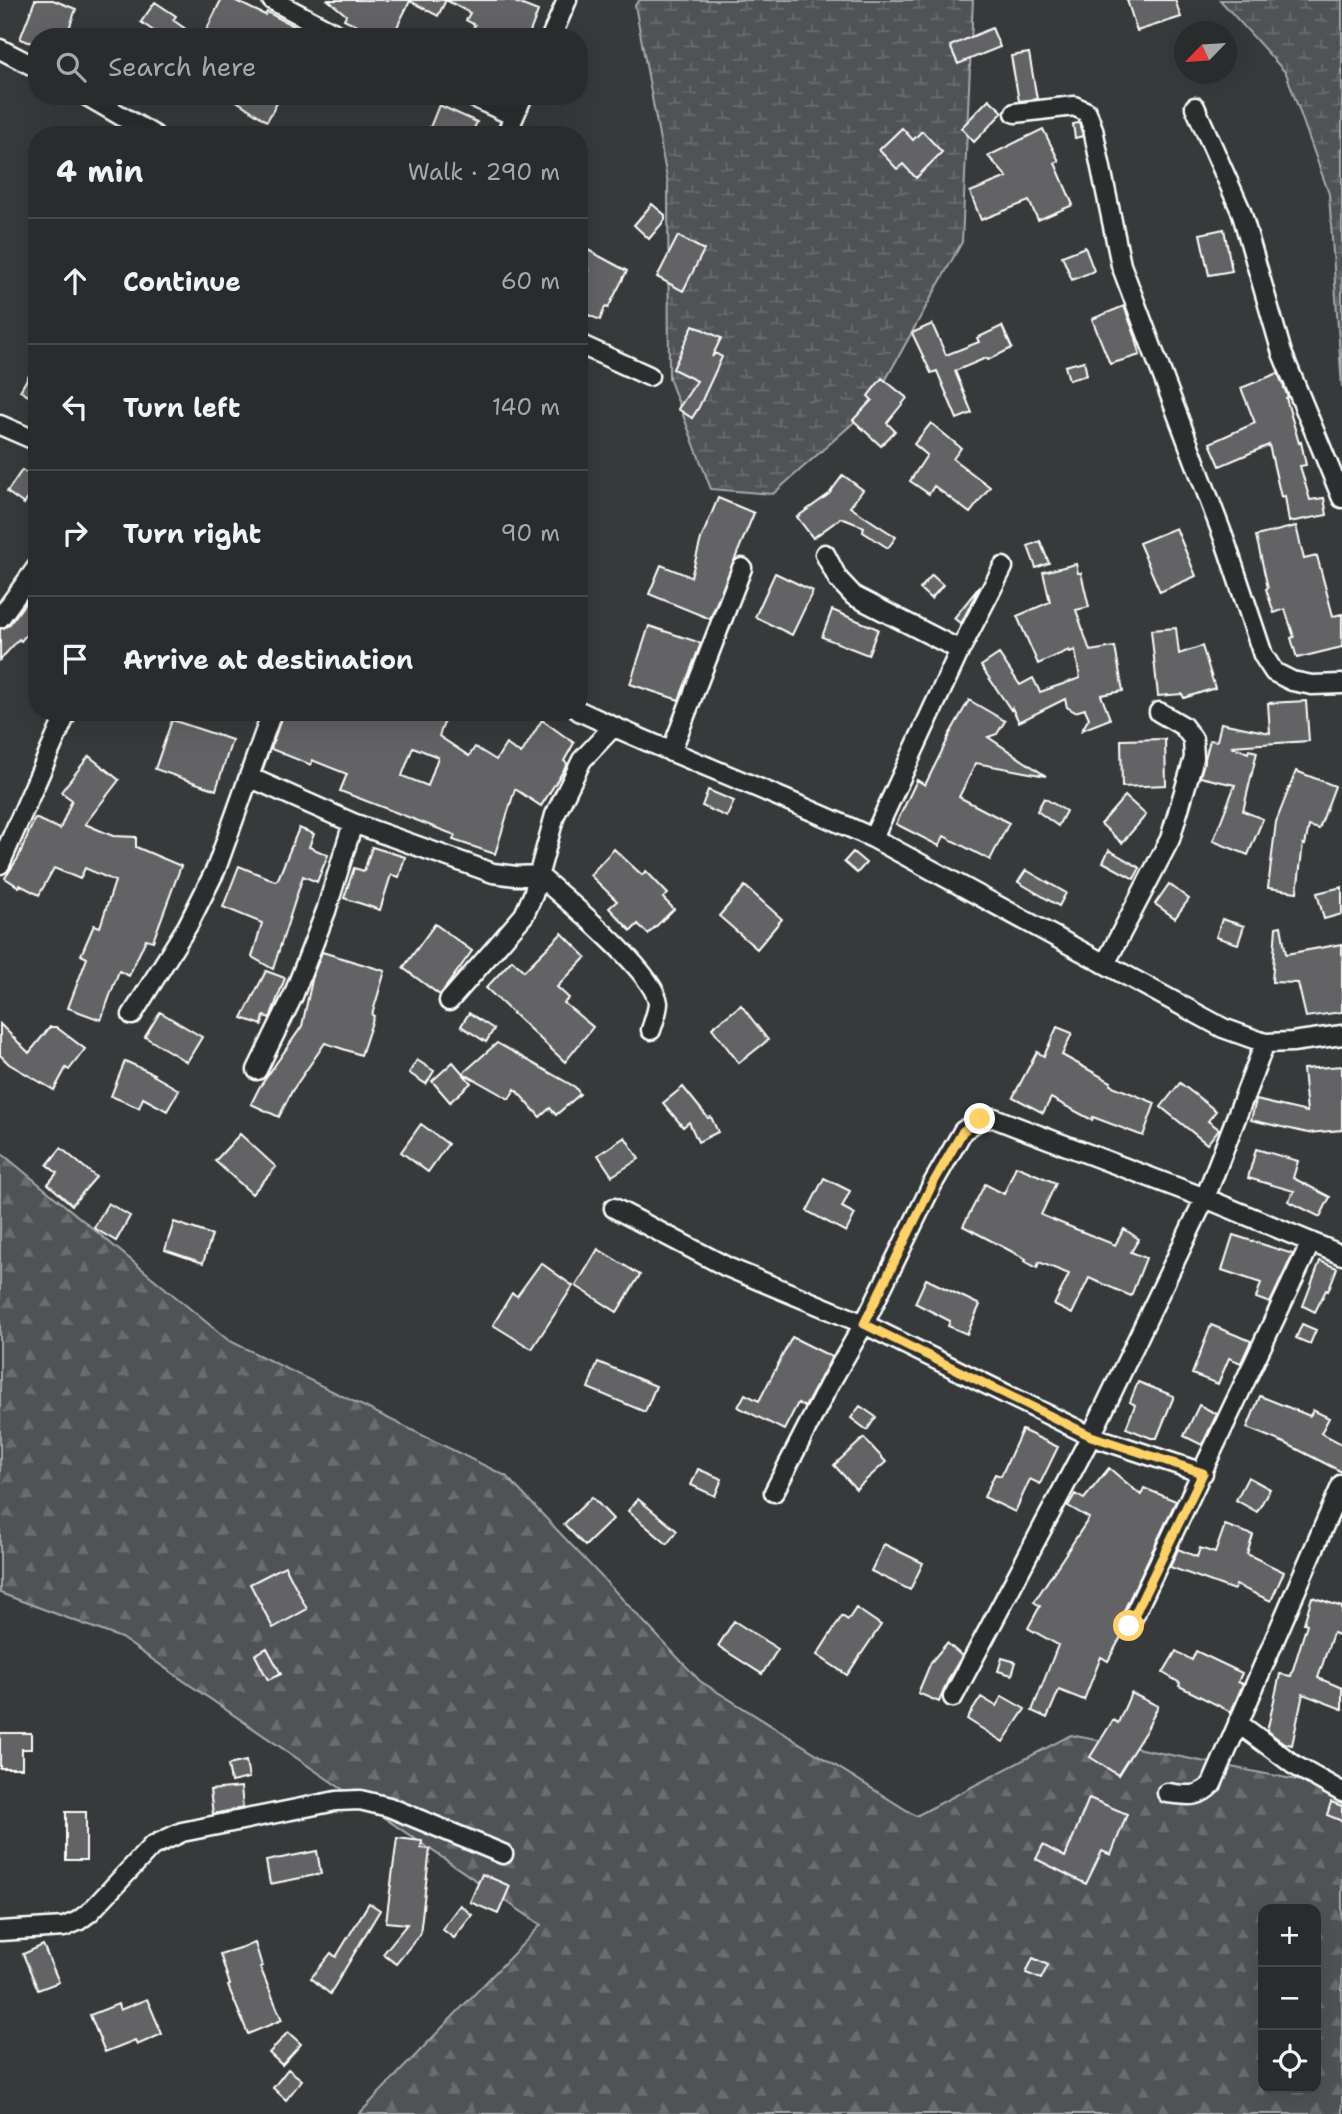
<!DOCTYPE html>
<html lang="en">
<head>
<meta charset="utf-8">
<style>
  body { margin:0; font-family:"Shantell Sans",sans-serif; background:#353838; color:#f1f3f6 }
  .controls { position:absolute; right:21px; bottom:21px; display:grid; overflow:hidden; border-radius:14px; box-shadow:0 7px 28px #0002 }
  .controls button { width:63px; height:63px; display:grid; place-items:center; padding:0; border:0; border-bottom:2px solid #454848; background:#292c2c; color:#f1f3f6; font:35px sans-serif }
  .compass { position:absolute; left:1174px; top:21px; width:63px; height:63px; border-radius:50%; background:#292c2c; box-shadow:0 7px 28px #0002; rotate:245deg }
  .stop { position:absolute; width:21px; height:21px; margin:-16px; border:5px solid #ffd166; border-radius:50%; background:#fff }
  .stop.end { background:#ffd166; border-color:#fff; box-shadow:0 2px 7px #0008 }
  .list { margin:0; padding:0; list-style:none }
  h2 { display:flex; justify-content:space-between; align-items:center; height:91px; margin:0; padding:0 28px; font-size:30px }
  h2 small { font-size:23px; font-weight:400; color:#a5a7a9 }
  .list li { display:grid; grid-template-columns:46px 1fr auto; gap:21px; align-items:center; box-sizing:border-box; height:126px; padding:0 28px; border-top:2px solid #454848 }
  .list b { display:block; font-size:26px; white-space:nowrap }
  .list em { font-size:23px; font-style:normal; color:#a5a7a9 }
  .icon { flex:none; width:38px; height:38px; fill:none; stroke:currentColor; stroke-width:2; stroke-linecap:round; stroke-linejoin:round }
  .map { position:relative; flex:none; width:1342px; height:2114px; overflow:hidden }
  .search { position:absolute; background:#292c2c; box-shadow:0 7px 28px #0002; left:28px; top:28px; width:560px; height:77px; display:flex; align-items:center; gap:18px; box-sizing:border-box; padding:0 24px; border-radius:28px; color:#a5a7a9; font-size:26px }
  .panel { position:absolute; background:#292c2c; box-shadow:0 7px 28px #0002; left:28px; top:126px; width:560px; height:595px; border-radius:28px }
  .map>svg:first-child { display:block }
</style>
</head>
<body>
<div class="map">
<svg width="1342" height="2114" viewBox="0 0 1342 2114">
  <defs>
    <pattern id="forest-firs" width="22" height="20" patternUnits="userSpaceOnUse" patternTransform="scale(1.75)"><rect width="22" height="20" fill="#505354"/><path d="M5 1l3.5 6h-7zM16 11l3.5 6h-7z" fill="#6a6d6e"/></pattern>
    <pattern id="wetland-marsh" width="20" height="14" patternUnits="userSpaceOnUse" patternTransform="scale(1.75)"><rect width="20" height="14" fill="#505354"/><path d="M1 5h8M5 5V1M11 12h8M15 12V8" fill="none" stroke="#6a6d6e"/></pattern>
  </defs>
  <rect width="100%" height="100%" fill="#373a3b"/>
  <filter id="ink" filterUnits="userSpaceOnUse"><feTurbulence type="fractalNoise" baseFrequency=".0143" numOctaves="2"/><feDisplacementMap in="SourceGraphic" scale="14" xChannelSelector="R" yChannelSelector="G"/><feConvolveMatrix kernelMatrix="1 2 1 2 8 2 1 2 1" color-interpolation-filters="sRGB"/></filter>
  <g filter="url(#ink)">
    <path fill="url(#forest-firs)" stroke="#a8a9aa" stroke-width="2" fill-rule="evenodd" d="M0,1152L228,1340L506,1476L700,1681L916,1816L1071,1735L1342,1789V2114H359L541,1925L121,1638L0,1593ZM1263,1909H1316V2088H1263Z"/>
    <path fill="url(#wetland-marsh)" stroke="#a8a9aa" stroke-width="2" d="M640,0H973L962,242L870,408L773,494L711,489L669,378L668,184L635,5Z
      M1220,0H1342V387L1329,194L1286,73Z"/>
    <path fill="#636465" stroke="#fff" stroke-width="2" fill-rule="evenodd" d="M35,0H53L76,9L66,37H37V45L20,39Z
      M221,0H234L265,15L267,12L294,26L288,37H203Z
      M328,0H446L438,16L410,1L392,37H380L344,19L346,15Z
      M446,0H510L538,11L528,37H467L475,25L466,20L470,13Z
      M1127,0H1175L1181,17L1137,31Z
      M155,2L176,16L173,20L197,37H162L141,22Z
      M992,28L1000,47L958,64L950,46Z
      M1029,53L1037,99L1019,101L1011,56Z
      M229,96H281L267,121Z
      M989,99L1003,112L974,142L961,128Z
      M439,105L477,122L471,135H427Z
      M1079,123L1083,136L1075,138L1073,124Z
      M902,128L913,140L922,131L942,152L916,178L903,164L897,169L879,150Z
      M1043,129L1059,161L1055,163L1073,205L1038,220L1029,201L981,220L970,192L1007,177L988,156Z
      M652,204L665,215V220L649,239L634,225Z
      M1224,229L1232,271L1209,275L1200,234Z
      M678,236L704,250L683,291L657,277Z
      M1085,247L1094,271L1072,280L1062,256Z
      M586,249L627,271L608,308L605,307L600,320L579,311L585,296L579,293V289L589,270L579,264Z
      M1124,306L1136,338L1140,355L1110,364L1092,319Z
      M932,324L946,355L979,342L977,338L1002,326L1012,348L988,360L986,358L955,371L972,413L957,419L937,371L931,373L912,333Z
      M693,325L721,338L712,357L715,353L722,357L699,407L692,418L678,409L697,381L673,369Z
      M1084,361L1087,375L1069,380L1065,366Z
      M37,362V401L20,391Z
      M1278,373L1288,397L1286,398L1299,443L1301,442L1306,465L1300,466L1310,500L1324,498L1327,515L1289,522L1285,496L1281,497L1269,445L1220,466L1210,443L1255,423L1241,388Z
      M882,378L907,398L887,423L895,431L881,446L853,420L872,400L868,396Z
      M931,423L961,448L953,459L990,487L970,513L934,486L929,494L910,481L927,455L914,444Z
      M22,470L37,480V501L29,496L24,504L7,492Z
      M843,475L863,490L850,507L896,537L888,548L863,532L864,527L841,518L813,538L797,517L829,494Z
      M718,498L754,513L710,619L649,594L661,565L691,577L701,539Z
      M1296,526L1304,559L1317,556L1333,616L1342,614V647L1297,658L1291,638L1294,637L1285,609L1274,613L1266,589L1268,588L1256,536Z
      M1176,528L1196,576L1160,592L1139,543Z
      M1040,541L1049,563L1036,568L1028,546Z
      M1076,564L1078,573H1081L1089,607L1076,610L1090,651L1115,647L1123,691L1101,695L1110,719L1082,730L1089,718L1085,709L1075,712L1067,707L1065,699L1019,722L1012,708L1011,710L981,666L999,654L1020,685L1033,678L1040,692L1080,678L1075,650L1070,652L1069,650L1038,664L1017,616L1050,602L1043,572Z
      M775,573L813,591L792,635L755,617Z
      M932,575L943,585L931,599L920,589Z
      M980,586L961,624L954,618Z
      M37,587V622L21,641L19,639L0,660V629L9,625Z
      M832,610L878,629L868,655L822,637Z
      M649,626L701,643L679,700L630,684Z
      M1176,628L1179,654L1202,646L1215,688L1184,698L1182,694L1158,696L1151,630Z
      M969,700L1005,721L997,734L988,737L1046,776L976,763L959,797L1009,823L990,860L944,836L939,846L896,824L917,780L925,785L949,737H948Z
      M1306,701L1309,741L1231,746L1248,753L1249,750L1257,752L1243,811L1263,819L1248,855L1213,841L1235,785L1200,777L1210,740L1217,741L1221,723L1270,733L1268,703Z
      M283,712H448L439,736L469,756L475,747L496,760L506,744L521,754L542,720L574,743L564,761L568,764L567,765L541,806L515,789L495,854L453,840L455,835L340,791L347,774L312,760L311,765L271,749ZM413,747L438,757L428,786L402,776Z
      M172,720L232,740L216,790L155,769Z
      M1165,739L1166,785L1122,787L1121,740Z
      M89,756L119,780L85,824L113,836L136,837V847L181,866L153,941L146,939L129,976L119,971L101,1020L68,1008L87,958L81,955L94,925L100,927L115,881L85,868L80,879L54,868L39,895L20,885L19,887L5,878L18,858L35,818L60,829L72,800L61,792Z
      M1296,771L1335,786L1319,829L1309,826L1305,845L1303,844L1297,892L1268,888L1276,822Z
      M708,790L734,801L727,817L702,806Z
      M1125,796L1146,815L1122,843L1101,824Z
      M1044,798L1066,811L1058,826L1037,811Z
      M299,828L314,834L309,847L328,855L317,882L303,876L273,969L252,957L262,923L223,907L239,866L275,881L278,879Z
      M372,847L405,857L399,877L391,875L380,910L344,898L354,868L364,871Z
      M614,849L642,875L646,871L668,894L663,898L674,909L648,934L638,924L631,931L609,908L617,901L590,875Z
      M1109,850L1140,868L1134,879L1103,862Z
      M853,852L866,863L857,873L844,862Z
      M1026,870L1066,893L1059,906L1018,882Z
      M1169,884L1189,899L1175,918L1155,904Z
      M745,886L782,919L757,949L719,916Z
      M1342,887V914L1324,919L1317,893Z
      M1222,919L1244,926L1238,944L1216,937Z
      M435,924L472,951L440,995L403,968Z
      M1281,926L1286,954L1342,944V1012L1306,1017L1298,983L1272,982L1276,927Z
      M562,933L586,957L557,987L569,998L564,1003L593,1027L565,1062L486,988L512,960L524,971Z
      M322,952L385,971L372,1015L374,1016L361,1055L325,1043L292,1091L279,1117L251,1104L259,1088L302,1026L313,975Z
      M266,971L285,978L270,1018L264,1016L262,1025L242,1018Z
      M741,1005L768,1040L739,1063L712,1028Z
      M160,1012L202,1037L187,1062L145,1037Z
      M469,1013L494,1029L486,1042L461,1026Z
      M0,1024L29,1053L50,1027H56L85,1049L69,1070L66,1068L54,1090L9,1064L0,1055Z
      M1057,1027L1072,1033L1062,1055L1111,1082L1110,1085L1155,1103L1143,1136L1093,1117L1092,1120L1051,1098L1043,1113L1013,1097L1037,1052L1044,1056Z
      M497,1043L575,1087L580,1094L556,1115L550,1108L540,1117L515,1089L509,1099L463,1073Z
      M417,1060L434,1071L426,1084L409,1073Z
      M125,1061L154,1074L153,1075L179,1090L167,1111L143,1098L139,1108L111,1096Z
      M453,1062L471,1083L450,1102L432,1081Z
      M1342,1066V1130L1308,1133L1251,1120L1256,1100L1307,1112L1303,1069Z
      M1180,1083L1216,1111L1208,1121L1219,1129L1207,1144L1161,1107Z
      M683,1087L708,1118L711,1117L718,1132L698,1142L689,1122L683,1127L663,1103Z
      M421,1124L448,1144L428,1172L401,1152Z
      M240,1134L276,1167L252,1194L215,1161Z
      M625,1137L639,1159L612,1176L598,1155Z
      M61,1148L96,1177L72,1205L48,1184L57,1173L47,1165Z
      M1256,1149L1298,1161L1293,1178L1330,1197L1320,1217L1288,1201L1294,1191L1248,1178Z
      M1016,1166L1056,1183L1041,1215L1115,1245L1124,1229L1139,1239L1131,1252L1146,1258L1131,1296L1089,1278L1072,1314L1054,1305L1069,1274L1039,1262L1037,1268L1025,1261L1026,1259L963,1226L985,1184L1004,1194Z
      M824,1178L850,1191L842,1207L855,1214L846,1232L807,1211Z
      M108,1203L130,1216L116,1241L94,1228Z
      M174,1222L212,1235L203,1263L165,1250Z
      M1233,1235L1293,1254L1270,1303L1256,1298L1261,1283L1222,1270Z
      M598,1249L640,1275L617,1312L576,1286Z
      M1320,1261L1337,1268L1328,1291L1326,1290L1315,1312L1303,1306Z
      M541,1263L573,1286L532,1349L493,1325L512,1293L517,1296Z
      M926,1279L980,1305L967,1334L948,1326L950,1321L915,1303Z
      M1302,1324L1316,1330L1310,1344L1296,1338Z
      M1211,1325L1251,1341L1241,1363L1229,1358L1218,1384L1192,1374Z
      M792,1337L832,1357L805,1407L798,1403L784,1430L738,1407L745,1394L759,1401Z
      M598,1362L656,1386L645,1412L588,1388Z
      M1138,1382L1174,1396L1157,1438H1151L1126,1428L1135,1405L1130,1402Z
      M1260,1396L1310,1416L1313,1410L1329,1418L1321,1433L1342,1444V1472L1287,1444L1247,1428Z
      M1199,1405L1217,1414L1202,1445L1184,1436Z
      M860,1406L876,1417L867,1430L851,1418Z
      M1022,1430L1058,1447L1040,1484L1030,1479L1015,1512L984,1497L995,1474L1001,1476Z
      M864,1438L886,1462L856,1489L834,1465Z
      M1109,1468L1141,1495L1144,1488L1176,1501L1119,1621L1118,1628L1122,1635L1108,1661L1101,1657L1084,1700L1059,1690L1047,1718L1032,1711L1058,1645L1028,1628L1040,1606L1034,1602L1089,1518L1068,1506L1075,1494L1084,1499Z
      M698,1469L722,1479L715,1496L691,1485Z
      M1248,1477L1270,1489L1257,1512L1236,1500Z
      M592,1497L613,1519L585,1546L564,1524Z
      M638,1499L677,1531L667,1544L628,1511Z
      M1225,1525L1253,1535L1247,1554L1284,1572L1271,1601L1236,1585L1234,1590L1170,1567L1178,1549L1197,1557L1200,1548L1215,1553Z
      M884,1544L923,1563L910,1590L871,1571Z
      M285,1566L307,1609L273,1628L250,1584Z
      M1312,1597L1342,1607V1636L1333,1633L1318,1678L1342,1688V1709L1303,1694L1292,1745L1284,1743L1267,1731L1280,1674L1291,1676L1307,1624L1304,1623Z
      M856,1608L881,1625L847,1675L817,1655L842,1616L848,1620Z
      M734,1621L778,1649L762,1674L718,1646Z
      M947,1643L962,1656L949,1678L939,1702L918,1693L931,1662Z
      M267,1648L281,1674L268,1680L255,1655Z
      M1176,1651L1192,1660L1196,1651L1242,1673L1238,1682L1243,1684L1231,1712L1179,1686L1180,1683L1163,1673Z
      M1002,1658L1016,1662L1012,1675L998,1671Z
      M1131,1693L1158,1706L1147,1729L1118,1775L1090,1757L1113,1720L1118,1723Z
      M1002,1696L1025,1709L1003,1742L967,1719L981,1697L996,1706Z
      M0,1733H31V1749H22V1768H0Z
      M246,1761L249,1778L231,1782L228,1765Z
      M241,1787L243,1808L213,1814L210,1790Z
      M1089,1798L1127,1814L1111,1855L1102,1851L1086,1884L1036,1859L1043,1845L1065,1857Z
      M1331,1802L1342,1806V1821L1327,1815Z
      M66,1812H86V1860H66Z
      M397,1838L422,1841L421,1848L430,1849L420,1934L396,1964L383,1954L407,1924L386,1922Z
      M317,1851L321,1874L270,1884L266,1861Z
      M482,1874L510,1886L498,1914L470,1902Z
      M369,1903L380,1910L330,1994L311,1978L331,1953L336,1957Z
      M460,1905L472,1915L454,1938L442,1929Z
      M255,1943L262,1966L260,1967L282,2020L248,2034L228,1986L230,1985L220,1954Z
      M43,1945L59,1982L38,1990L23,1954Z
      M1033,1958L1048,1965L1041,1979L1026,1973Z
      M147,1999L162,2034L137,2045L135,2040L105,2052L90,2015L118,2004L120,2010Z
      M288,2032L301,2044L282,2065L269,2053Z
      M288,2069L302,2080L286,2100L273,2088Z"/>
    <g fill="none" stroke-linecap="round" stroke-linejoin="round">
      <g stroke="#fff" stroke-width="23">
        <path id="minor" d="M272,0L342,37
          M551,37L567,0
          M0,49L37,68
          M87,96L154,135
          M471,96L514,116
          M1195,107L1241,211L1282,353L1342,498
          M1015,113L1074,106L1087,112L1093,129L1121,265L1226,544L1263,655L1274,672L1292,681L1312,685L1342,684
          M506,135L523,96
          M579,344L649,376
          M0,425L37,441
          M825,554L838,579L854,596L960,650
          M0,618L37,567
          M579,711C676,756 776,793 873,838L1223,1028L1265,1043L1292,1042L1342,1035
          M671,752L742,568
          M249,777L353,823L493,873L516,876L538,875C564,898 655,972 658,1003C658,1011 653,1023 651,1030
          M873,838L960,650L1003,567
          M0,864L67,712
          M1105,964L1170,839L1194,758L1193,739L1183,726L1159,712
          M449,1001L524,915L533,895L555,815L582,760L613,727
          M132,1015L188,925L216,869L272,712
          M257,1070L293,996L326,911L353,823
          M614,1208L727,1267L864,1324L1091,1436L1203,1473
          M774,1492L830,1383L864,1324L932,1185L963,1131L980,1119L994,1118L1017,1127L1205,1198L1342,1255
          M1129,1626L1311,1242
          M953,1697L1091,1436L1205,1198L1265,1043
          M1238,1723L1294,1765L1342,1792
          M1167,1793C1186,1795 1198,1799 1212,1784L1342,1484
          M0,1931L64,1927L78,1921L90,1912L152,1846L182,1832L336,1801L360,1800L389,1807L503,1854"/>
      </g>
      <use href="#minor" stroke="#2a2d2e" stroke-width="18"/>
    </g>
  </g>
  <g fill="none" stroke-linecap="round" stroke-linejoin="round" filter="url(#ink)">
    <path stroke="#ffd166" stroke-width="9" d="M980,1119L963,1131L932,1185L864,1324L1091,1436L1203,1473L1129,1626"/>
  </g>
</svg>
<div class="controls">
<button>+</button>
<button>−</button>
<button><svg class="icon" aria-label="locate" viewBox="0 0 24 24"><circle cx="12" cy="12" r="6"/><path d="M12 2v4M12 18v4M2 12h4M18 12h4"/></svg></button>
</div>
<svg class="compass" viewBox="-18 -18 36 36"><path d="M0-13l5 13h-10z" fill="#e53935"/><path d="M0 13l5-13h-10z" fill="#a5a7a9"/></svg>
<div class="stop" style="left:1129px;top:1626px"></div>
<div class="stop end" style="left:980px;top:1119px"></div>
<div class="search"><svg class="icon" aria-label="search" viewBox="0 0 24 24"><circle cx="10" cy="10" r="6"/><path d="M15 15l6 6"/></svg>Search here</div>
<section class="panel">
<h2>4 min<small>Walk · 290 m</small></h2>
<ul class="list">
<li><svg class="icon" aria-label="ahead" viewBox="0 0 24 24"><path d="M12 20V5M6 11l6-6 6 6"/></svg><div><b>Continue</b></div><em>60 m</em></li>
<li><svg class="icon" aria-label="left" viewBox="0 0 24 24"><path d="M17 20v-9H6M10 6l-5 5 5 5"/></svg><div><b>Turn left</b></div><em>140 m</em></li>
<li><svg class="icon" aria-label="right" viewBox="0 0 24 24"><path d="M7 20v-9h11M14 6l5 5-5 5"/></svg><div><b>Turn right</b></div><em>90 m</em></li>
<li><svg class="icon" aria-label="arrive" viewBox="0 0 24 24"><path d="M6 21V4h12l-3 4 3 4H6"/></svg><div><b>Arrive at destination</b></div></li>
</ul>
</section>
</div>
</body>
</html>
